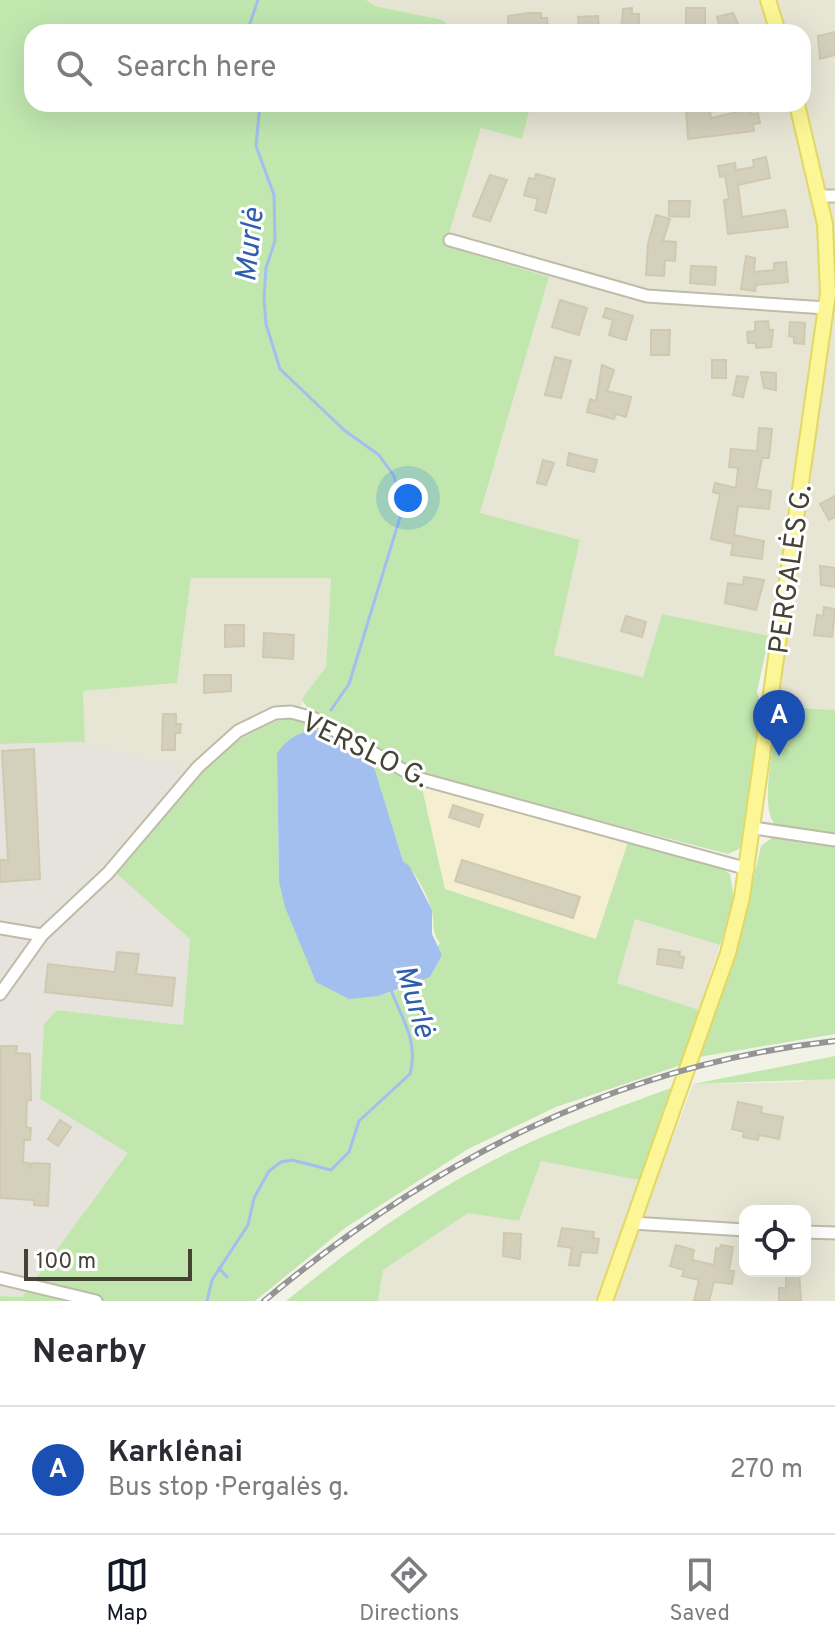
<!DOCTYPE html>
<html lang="en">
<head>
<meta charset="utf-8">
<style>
  body { margin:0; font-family:Overpass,sans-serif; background:#f7f7f7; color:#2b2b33 }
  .controls { position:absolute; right:24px; bottom:24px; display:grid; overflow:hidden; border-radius:16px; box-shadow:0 8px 32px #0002 }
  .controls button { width:72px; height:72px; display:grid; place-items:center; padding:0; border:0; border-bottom:2px solid #e1e1e2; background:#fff; color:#2b2b33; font:40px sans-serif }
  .scale { position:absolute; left:24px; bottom:20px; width:168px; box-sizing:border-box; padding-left:8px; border:4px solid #454335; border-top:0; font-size:22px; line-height:28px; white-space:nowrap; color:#454335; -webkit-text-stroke:6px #fff; paint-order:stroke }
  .you { position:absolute; left:408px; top:498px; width:28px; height:28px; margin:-20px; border:6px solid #fff; border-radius:50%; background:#1a73e8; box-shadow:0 0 0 12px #1a73e833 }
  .badge { display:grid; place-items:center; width:52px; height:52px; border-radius:50%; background:#111827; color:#fff; font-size:26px; font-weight:700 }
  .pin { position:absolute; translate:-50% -66px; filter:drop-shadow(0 2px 4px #0008) }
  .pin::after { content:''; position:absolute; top:42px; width:28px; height:24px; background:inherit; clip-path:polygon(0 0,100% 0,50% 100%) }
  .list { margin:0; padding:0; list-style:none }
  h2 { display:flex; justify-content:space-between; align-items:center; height:104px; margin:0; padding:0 32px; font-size:34px }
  h2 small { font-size:26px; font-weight:400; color:#7c7c81 }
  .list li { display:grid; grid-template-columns:52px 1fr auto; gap:24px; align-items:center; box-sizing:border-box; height:128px; padding:0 32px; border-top:2px solid #e1e1e2 }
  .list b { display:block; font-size:30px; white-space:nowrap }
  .list p { margin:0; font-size:26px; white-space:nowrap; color:#7c7c81 }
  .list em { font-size:26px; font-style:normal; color:#7c7c81 }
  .icon { flex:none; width:44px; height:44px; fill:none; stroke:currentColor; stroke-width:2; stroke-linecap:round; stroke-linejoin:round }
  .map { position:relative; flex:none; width:835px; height:1301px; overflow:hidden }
  .search { position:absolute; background:#fff; box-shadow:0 8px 32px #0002; left:24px; right:24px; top:24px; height:88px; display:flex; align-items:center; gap:20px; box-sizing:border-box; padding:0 28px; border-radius:24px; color:#7c7c81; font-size:30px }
  .sheet { height:232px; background:#fff }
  nav { display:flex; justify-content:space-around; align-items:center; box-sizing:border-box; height:112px; border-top:2px solid #e1e1e2; background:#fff; font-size:22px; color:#7c7c81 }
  nav a { display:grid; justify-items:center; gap:4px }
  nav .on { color:#111827 }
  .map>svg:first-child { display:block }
</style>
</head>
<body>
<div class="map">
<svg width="835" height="1301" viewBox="0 0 835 1301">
  <rect width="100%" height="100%" fill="#f3f2e6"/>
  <path fill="#e7e5d4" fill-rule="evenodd" d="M366,0H762L772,32H454L443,20L375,6Z
    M775,0H835V710L778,704L834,264L830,219L803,104V32H784Z
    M531,104H790L816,209L822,294L774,638L662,614L644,677L554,655L580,540L480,514L549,277L444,247L481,127L522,138Z
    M310,576L331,578L326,667L294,717L252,730L203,770L85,742L83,691L177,683L191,578Z
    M635,918L720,945L699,1010L616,984Z
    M809,1079H835V1301H611L693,1084L801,1082ZM745,1211H805V1271H745Z
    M541,1160L639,1180L597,1301H378L383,1270L468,1212L519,1221Z"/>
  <path fill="#f5eed1" d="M422,788L629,839L597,939L445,889Z"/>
  <path fill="#e5e3db" d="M85,742L203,770L116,872L190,939L183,1025L57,1010L40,1099L129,1153L22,1297L0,1296V744Z"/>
  <path fill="#c1e7af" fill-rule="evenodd" d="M0,0H366L375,6L443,20L454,32H32V104H531L522,139L481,128L445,246L549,277L480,513L580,540L554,655L643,677L662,614L769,636L757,692L761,704L745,836L739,849L728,854L442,780L405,766L306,706L302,699L326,667L331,578H191L177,683L83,691L85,742L0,744Z
    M780,706L835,710V835L775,824C758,808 776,731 780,706Z
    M294,717L316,723L422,788L445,889L596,939L629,839L718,865L730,874L734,899L720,945L635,919L617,983L699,1010L681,1065L556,1107L468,1149L345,1228L255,1301H0V1296L22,1297L128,1153L40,1099L44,1024L57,1010L183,1025L190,939L116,873C164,817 216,731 294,717ZM277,753L375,770L403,861C415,871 429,897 432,912C435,926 431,932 440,943L406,987L379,996L279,881Z
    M773,837L835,846V1034L699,1057L744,922L761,846Z
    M835,1056V1079L693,1084Z
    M671,1088L639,1180L541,1161L519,1221L468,1213L383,1270L378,1301H286C362,1239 443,1181 533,1141C578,1121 625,1105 671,1088Z"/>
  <path fill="#a3bfef" d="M321,730L366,759L375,770L403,861L410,867L432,910V934L442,955L430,977L379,996L349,999L316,982L285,907L279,881L277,753C290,736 301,731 321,730Z"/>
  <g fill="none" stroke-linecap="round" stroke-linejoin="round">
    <path stroke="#a3bfef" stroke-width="3" d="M247,32L258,0
      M260,104L256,146L274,195L275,241L266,268L264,298L266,324L280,369L344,430L379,455L394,476L402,511L349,684L331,710
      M219,1268L227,1277
      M207,1301L212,1280L248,1225L254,1198L269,1171L281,1162L292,1160L331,1170L349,1152L359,1121L410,1074C419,1042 402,1019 391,990"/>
  </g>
  <path fill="#d4d0bc" stroke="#cfcaaf" stroke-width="2" d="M632,8V14H639V28L621,32L623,9Z
    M686,8H705V32H686Z
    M529,13H541V18H547L548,32H508V16Z
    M733,13L742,32H721L717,17Z
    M598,16L599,32H579L578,17Z
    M835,32V55L820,59L818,36Z
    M693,104H709L711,118L750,109L751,114L758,113L760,123L753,124L754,131L688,139L686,109L694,108Z
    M766,157L770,178L738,185L742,217L785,210L788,227L728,234L724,200L729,199L725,176L720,177L718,166L735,163L736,170L754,167L753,160Z
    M536,174L555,179L546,213L535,210L538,199L524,195L529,178L535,179Z
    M490,175L507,180L490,221L473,216Z
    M669,201H690L689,217L669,216Z
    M656,215L670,219L663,241L676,242L675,261L665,260L664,276L646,275L648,244Z
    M746,256L755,258L754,272L774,270V263L786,262L788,282L756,285L755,291L741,289Z
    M691,266L716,267L715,285L690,283Z
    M560,300L587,308L579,335L552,327Z
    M606,308L633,316L626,340L609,335L613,320L603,317Z
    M768,321L769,330H773L771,347L756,348V343H748L747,332L755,331V322Z
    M790,322L805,323L804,344L794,343V337L789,336Z
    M651,330H670L669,355H651Z
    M555,357L571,361L561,398L545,395Z
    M712,360H726V378H712Z
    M602,365L614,370L607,391L631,397L626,417L616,414L614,419L587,412L590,399L596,401Z
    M761,372L776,373V390L764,388Z
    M737,376L748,377L743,397L733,395Z
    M759,428L772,429L769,458H762L756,489L771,491L769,509L738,506L734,535L764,541L762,559L731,555L733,544L711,539L720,494L713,492L715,483L736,488L738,468L729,467L731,449L757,451Z
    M569,453L597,460L594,472L567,465Z
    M543,460L554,463L546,485L537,483Z
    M835,496V517L829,520L820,504Z
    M820,566L835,568V587L821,585Z
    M744,577L764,580L756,610L725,603L728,583L743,585Z
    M824,607L835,609L832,637L814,635L817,615L823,616Z
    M626,616L646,622L642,637L621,631Z
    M225,625H244V646L225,647Z
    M264,633L294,635L293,659L263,657Z
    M204,675H231V691L204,693Z
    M163,714H176V724H181L180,733H175V750H162Z
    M34,749L40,879L0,882V860H8L2,751Z
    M453,805L483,815L479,827L449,817Z
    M462,860L580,897L573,918L455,881Z
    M659,949L680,952L679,956L684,957L682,968L657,964Z
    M117,952L139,954L136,974L175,978L172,1006L45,992L48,964L115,972Z
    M1,1046H17L16,1053L30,1054L31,1100H27L26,1127L31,1128L30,1140H24L23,1162L29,1163V1168L32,1163L50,1164L48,1206L34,1205V1200L0,1198Z
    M738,1102L762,1107L761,1113L783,1117L779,1139L759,1135L758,1140L743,1137L744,1132L732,1129Z
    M60,1120L71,1127L58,1146L48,1139Z
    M562,1228L594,1232L593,1238L599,1239L597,1253L581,1252L579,1266L569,1265L572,1248L558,1246Z
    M504,1233L521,1234L520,1259L503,1256Z
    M676,1245L694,1250L692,1260L714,1265L716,1248L720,1249L721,1245L733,1247L729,1271H734L732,1284L714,1282L709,1301H694L699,1280L682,1276L684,1270L670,1266Z
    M786,1271H799L801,1301H779V1288H786Z"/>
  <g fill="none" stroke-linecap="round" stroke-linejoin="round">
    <g stroke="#bebca9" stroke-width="15">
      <path id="minor" d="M819,196H835
        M450,240L647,296L826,308
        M754,828L835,840
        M0,928L42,935
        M0,994L42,935L108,873L198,767L238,731L275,713L291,712L313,718L417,778L748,869
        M632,1223L745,1230
        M805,1232L835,1233
        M0,1278L96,1301"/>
    </g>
    <g stroke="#e1d865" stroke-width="18">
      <path id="major" d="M768,0L778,32
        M605,1301L728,953L742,897L828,293L825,224L797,104"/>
    </g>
    <use href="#minor" stroke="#fff" stroke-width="11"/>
    <use href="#major" stroke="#fcf696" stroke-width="14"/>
    <g stroke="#959595" stroke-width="6">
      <path id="rail" d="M264,1301C430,1162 616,1065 835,1041"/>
    </g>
    <use href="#rail" stroke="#fff" stroke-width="3" stroke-dasharray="9" stroke-linecap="butt"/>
  </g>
  <g text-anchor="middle" stroke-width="6" stroke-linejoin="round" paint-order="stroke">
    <g font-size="28" fill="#454335" stroke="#fff">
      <text transform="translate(789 569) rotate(-82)" y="10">PERGALĖS G.</text>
      <text transform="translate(366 749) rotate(26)" y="10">VERSLO G.</text>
    </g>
    <g font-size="30" font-style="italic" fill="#305eaf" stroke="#fff">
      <text transform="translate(249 245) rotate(-84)" y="10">Murlė</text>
      <text transform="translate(416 1001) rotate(73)" y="10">Murlė</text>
    </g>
  </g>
</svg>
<div class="controls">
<button><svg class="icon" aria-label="locate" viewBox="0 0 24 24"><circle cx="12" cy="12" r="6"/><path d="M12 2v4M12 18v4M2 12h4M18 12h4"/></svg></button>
</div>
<div class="scale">100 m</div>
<div class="you"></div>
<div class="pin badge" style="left:779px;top:756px;background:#1a4fb4">A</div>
<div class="search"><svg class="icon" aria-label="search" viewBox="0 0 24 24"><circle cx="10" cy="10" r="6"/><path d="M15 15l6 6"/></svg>Search here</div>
</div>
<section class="sheet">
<h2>Nearby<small></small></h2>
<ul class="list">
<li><span class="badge" style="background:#1a4fb4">A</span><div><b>Karklėnai</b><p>Bus stop · Pergalės g.</p></div><em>270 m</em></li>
</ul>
</section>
<nav>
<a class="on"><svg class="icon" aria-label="map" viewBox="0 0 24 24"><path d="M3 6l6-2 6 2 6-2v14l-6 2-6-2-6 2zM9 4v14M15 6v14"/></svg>Map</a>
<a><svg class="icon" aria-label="directions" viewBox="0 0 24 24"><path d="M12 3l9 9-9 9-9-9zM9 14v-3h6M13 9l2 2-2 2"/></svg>Directions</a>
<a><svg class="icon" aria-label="saved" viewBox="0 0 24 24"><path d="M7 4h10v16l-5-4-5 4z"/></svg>Saved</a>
</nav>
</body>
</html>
